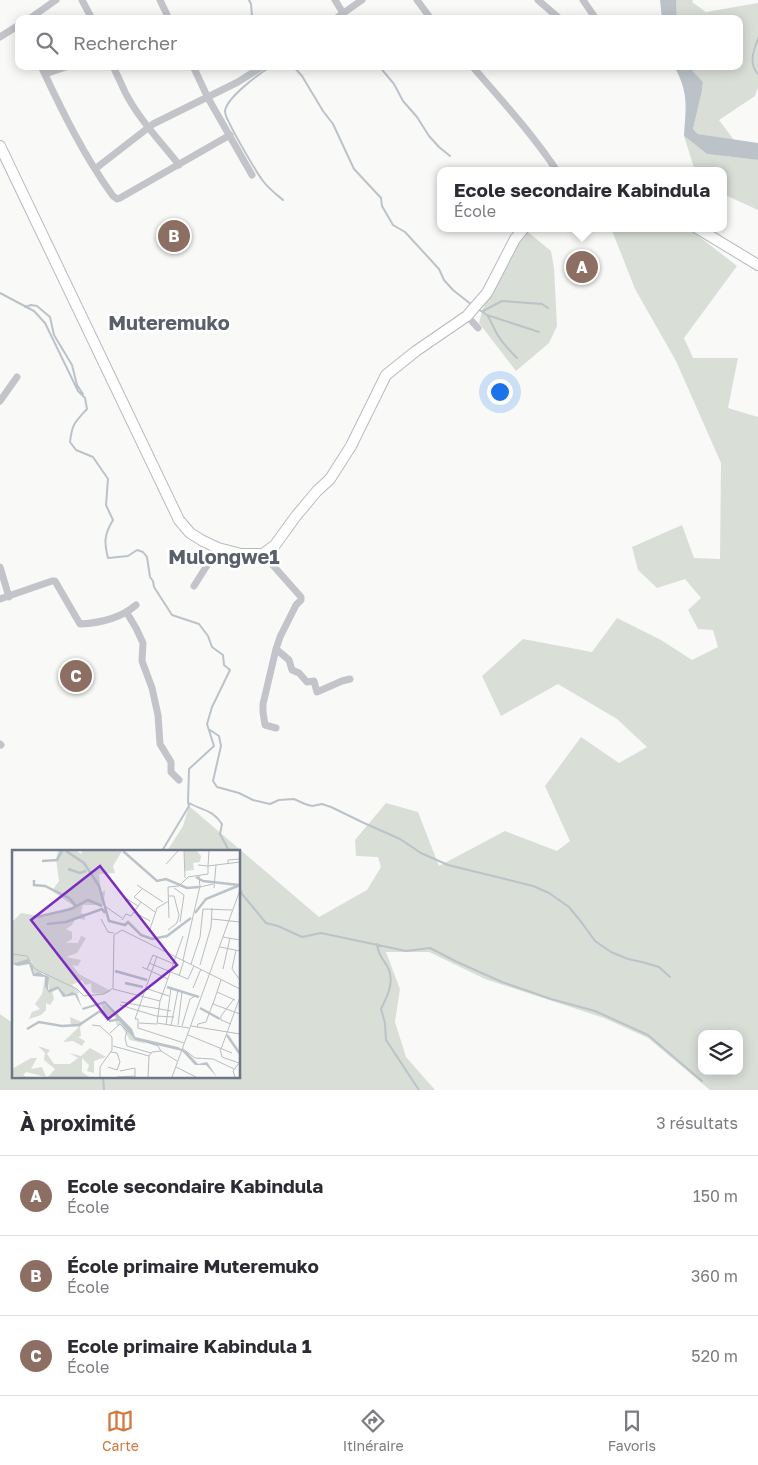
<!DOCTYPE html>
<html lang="fr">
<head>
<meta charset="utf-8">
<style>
  body { margin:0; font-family:"Golos Text",sans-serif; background:#f7f7f7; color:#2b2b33 }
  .controls { position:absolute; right:15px; bottom:15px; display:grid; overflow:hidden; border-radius:10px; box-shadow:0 2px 12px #0003 }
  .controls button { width:45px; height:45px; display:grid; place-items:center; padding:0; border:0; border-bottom:1px solid #e1e1e2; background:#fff; color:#2b2b33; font:25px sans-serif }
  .you { position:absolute; left:499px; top:391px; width:18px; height:18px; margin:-12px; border:4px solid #fff; border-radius:50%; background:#1a73e8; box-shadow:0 0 0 8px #1a73e833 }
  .badge { display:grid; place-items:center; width:32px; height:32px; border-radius:50%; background:#d3783e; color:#fff; font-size:16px; font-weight:700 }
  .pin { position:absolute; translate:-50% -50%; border:2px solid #fff; box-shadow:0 1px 5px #0006 }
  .popup { position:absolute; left:437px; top:167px; width:290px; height:65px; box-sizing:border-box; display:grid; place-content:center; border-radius:10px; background:#fff; filter:drop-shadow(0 1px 4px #0005); font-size:16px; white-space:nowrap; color:#7c7c81 }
  .popup b { font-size:19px; color:#2b2b33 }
  .popup::after { content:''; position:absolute; left:50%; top:100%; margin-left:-10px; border:10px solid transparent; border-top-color:#fff }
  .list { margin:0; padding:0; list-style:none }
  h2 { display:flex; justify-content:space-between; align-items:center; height:65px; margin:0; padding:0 20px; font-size:21px }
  h2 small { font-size:16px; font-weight:400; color:#7c7c81 }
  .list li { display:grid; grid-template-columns:32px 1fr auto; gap:15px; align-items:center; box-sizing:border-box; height:80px; padding:0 20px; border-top:1px solid #e1e1e2 }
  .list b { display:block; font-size:19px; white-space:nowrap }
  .list p { margin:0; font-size:16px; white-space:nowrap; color:#7c7c81 }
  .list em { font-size:16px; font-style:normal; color:#7c7c81 }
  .icon { flex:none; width:28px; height:28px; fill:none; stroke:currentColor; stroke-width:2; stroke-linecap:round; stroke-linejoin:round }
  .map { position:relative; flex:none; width:758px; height:1090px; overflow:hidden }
  .search { position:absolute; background:#fff; box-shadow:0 2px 12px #0003; left:15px; right:15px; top:15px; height:55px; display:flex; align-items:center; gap:12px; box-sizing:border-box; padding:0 18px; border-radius:10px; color:#7c7c81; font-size:19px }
  .sheet { height:305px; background:#fff }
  nav { display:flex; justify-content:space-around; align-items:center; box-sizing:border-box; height:70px; border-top:1px solid #e1e1e2; background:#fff; font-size:14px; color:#7c7c81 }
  nav a { display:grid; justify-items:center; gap:2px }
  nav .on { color:#d3783e }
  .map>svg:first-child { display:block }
</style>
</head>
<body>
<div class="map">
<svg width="758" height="1090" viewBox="0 0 758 1090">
  <rect width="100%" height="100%" fill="#f9faf8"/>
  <path fill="#d9ded7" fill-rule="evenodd" d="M676,0H693L692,2L706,12L758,3V87L755,96L719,120L734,140L698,134L693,129L702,91L703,82L688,66H739V19H677Z
    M684,136L707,154L758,160V210L723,194V171H695Z
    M523,228L551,251L554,268L557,326L549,343L516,371L479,323L483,308Z
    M611,228H688L737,266L684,338L693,358H738L728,408L758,417V1090H710L648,1038L604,1018L485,979L429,952H386L400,989L395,1022L406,1057L435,1090H0V1014L14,1024V1076H239V851H167L183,826L189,806L319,917L367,890L381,867L378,857L356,856L355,840L386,803L418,812L439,866L505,831L557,851L570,841L545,786L581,737L619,763L647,747L617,719L558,684L501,716L482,676L523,639L592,652L617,618L661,640L692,660L718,647L713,630L698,629L688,610L701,598L685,579L657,588L638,570L632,547L682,525L694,558L720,559L721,463L676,361L635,289ZM702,1034H739V1071H702Z"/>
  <path fill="#bbc3c9" d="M660,0H676L677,19H662Z
    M674,66H688L703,82L702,91L693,129L698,134L758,143V160L707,154L684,136C686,107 689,93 674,66Z"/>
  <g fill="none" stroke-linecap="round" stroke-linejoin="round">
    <path stroke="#bbc3c9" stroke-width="2" d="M249,0L251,4L252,16L255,19
      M758,38C754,50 748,63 758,74
      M272,66C260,73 227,97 225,111C224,118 257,173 263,181C269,189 276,194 283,200
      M293,66L302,76L323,111L333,124L354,169L381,198L382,206L393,225L405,232L439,269L444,280L453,290L472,305
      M379,66L394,84L403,101L417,117L429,136L439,147L450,156
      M0,293L34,311L45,323L78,391L85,398L87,409C75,422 72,424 70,442L76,450L93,457L108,479L106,505L113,520C104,535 104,542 108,558L128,556L137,550L143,552L147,557L150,577L153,581L154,587L172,615L199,624L208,636L212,647L223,655L224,665L230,670L212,707L207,724L214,746L189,769L188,802L189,806L162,851
      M25,307L31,305L37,306L50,317L54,335L72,365L77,385L83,394
      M478,309L487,315L539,332
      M483,311L502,301L542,304L548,308
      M487,315C492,322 494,330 499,337C504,345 510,351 517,358
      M210,730L219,736L221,746L213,781L217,787L239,793L253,800L270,804L279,800L294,799L305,804L312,806L322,804L331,807L364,823L400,839L421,853L448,865L533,886L549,893L569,907L582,923L595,941L611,952L628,959L642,962L659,967L670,977
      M189,803C203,811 212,809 222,824L220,834L229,851
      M239,887L242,894L266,923L278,926L302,937L321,933L406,951L430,948L457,962L502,982L551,999L595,1011L648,1035L702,1081
      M377,944C379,959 384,958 389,970C394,983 387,997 381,1009L385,1023L386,1040L419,1090
      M103,1076L104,1090"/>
    <g stroke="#b7babf" stroke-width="12">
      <path id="secondary" d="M0,146L179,520L190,533L203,541L218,548L241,554H263L275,545L296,516L317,491L330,479L351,446L386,375L416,351L467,316L487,293L515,239L524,228
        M697,228L758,265"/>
    </g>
    <path stroke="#c2c4c9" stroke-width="7" d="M82,0L92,19
      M160,0L169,19
      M335,0L343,13
      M417,0L431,19
      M538,0L560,19
      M583,0L596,19
      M29,19L56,0
      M335,19L362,0
      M0,37L19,25
      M41,66C62,111 84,156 113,196L117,199L120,198L230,135
      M113,66C117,75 121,83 125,92C138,118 161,142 179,165
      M193,66L208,98L252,175
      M472,66C502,101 531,132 557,171
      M45,74L69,66
      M95,169L153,124L238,82L263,66
      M467,316L478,328
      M0,401L17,377
      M263,554L301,597V600L296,605L280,637L276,649L263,704V712L265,725L276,728
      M0,567L9,597
      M194,586L218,548
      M0,599L52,581H55L80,624C100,623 121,618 136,605
      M127,613L136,628L143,643L142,661L152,688L158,715L160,744L171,762V772L179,780
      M276,649L289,660L292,670L299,673L307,682L314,681L317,692L342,681L350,679
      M0,744L1,745"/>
    <use href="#secondary" stroke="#fff" stroke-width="10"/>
  </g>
  <g text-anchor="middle" stroke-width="5" stroke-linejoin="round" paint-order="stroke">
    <g font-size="20" font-weight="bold" fill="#59606c" stroke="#fff">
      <text x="169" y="330">Muteremuko</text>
      <text x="224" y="564">Mulongwe1</text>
    </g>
  </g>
  <g transform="translate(12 850)">
    <rect width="228" height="228" fill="#f9faf8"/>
    <path d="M46,1H65L69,4L70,1H110L101,16L103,23L87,24L89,43L93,40V43L91,55H71L69,63L73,64V70L64,68L60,75L54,79L60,82V89L54,93H66L69,86L74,88L65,103L54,107L69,110L66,116L60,115L67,124L99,141L93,144L80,143L79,133L73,135L70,130L60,135L68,143L54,145L46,136L37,141V131L32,123L22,124L20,111L3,114L0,112V72L9,63L33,67L62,56L40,41L47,31L44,9ZM172,1H185L189,6L188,12L181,13L182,20L173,21ZM33,127V137L37,143L40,141L42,149L38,155L34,153V160L29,165L17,169L20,162L28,159L23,154L30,144ZM93,153L117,179L120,187L135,194L118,190L108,174L105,176L102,164L95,170L89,154ZM58,167L72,173L68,177L69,186L66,187L73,191L70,196L61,191L51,192L66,178V175L59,176ZM26,196L38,200L35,204L42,214H58L66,208L57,203L69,206L78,198L94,207L82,211V223L75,221L77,215L70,208V222L77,227H36L43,219L32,210L33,203ZM19,208H25L19,219L30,217L34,227L14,222L11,225L14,227L0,226V219Z" fill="#d9ded7"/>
    <path d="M16,109L21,117L22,124L26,122L37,127L36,140L46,136L54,145L60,142L65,144L70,158L93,151L120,179L123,187L166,197L175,202L186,214L195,212L205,227L194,215H183L170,201L123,190L93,153L71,160L63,145L51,147L46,139L37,143L33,137V127L21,126L17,114L6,116L0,114Z" fill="#bbc3c9"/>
    <path fill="none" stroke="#bbc3c9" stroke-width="2.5" d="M54,1L72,13L87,36L97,71L113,75L116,72L129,85L140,89L155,86L179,68M111,1L145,31L154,29L175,38L187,37M30,11L45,10L50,1M56,19L68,23L74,21M184,27L191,31L227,35M22,30V35L33,36L57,48L64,56M183,63L194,49L228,35M25,67L59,59L76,50L90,56M35,74L54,72L90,59L93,63M103,121L135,130M113,133L131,137M155,137L187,147M188,158L208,169M15,179L27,172L50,176L67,175L88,161L98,171L109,169M215,185L228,204"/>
    <path fill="none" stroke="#b8bdc3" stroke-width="1" d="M172,1L173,28M154,14L166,1M216,14V10L228,9M186,15L196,16L197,1M187,26L188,37L201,34M125,35L151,52M131,38L122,47L143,62M162,38L172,45L168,72M202,38L204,15M112,47L126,56M94,57L110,68M122,62L138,71M157,68L156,37L167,36L176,27L196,24V16L228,12M89,69L96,82L102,83M200,69L228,72M110,70L114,64L119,66L129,52M156,80L165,73L167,65L162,46H157M137,82L145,58L157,51M171,86L148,151L145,173L177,178M211,87L228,90M208,97L228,101M224,100L220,119L228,130M0,104L15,106L23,119L65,139L72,146L92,144L101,138L102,85L110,80L228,139M145,106L123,169H126V178L172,193M171,110L188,36M137,113L159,122M179,114L188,87L191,59L220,60M188,115L199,77L200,58M130,117L156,129M135,119L141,105L162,114M211,119L218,88M159,122L176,129L182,116M167,126L172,110M209,130L205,142L223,150M133,138L157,146M181,138L189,119M101,139L148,151M205,142L201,154L228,164M109,152L159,161M108,155L144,166L162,167M127,173L145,174M219,174L209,170V166L222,149M80,175L88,176L100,187V200L88,217V227M154,175L159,138M166,175L170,142M159,176L166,140M170,176L178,149L183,146M179,176L228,184M185,177L186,174L194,172L201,153M98,183L108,174L115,181L113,188L115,196L139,203M176,185L220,203M134,192L146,196L149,201M101,196L137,206L140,202L149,201L165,211M170,198L183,208L201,209L222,219M208,199L210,207L227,213M209,199L228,147M96,217L105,220L108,212L105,203L99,202M164,217L184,227M108,221L123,218V227M105,227L123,226M136,227L137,206M160,227L228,40M223,227L221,221L228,212"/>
    <path fill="#7b2cbf" fill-opacity="0.15" stroke="#7b2cbf" stroke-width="2.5" d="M88,16L165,115L96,169L19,70Z"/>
    <rect width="228" height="228" fill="none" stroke="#6c7686" stroke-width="2.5"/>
  </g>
</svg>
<div class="controls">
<button><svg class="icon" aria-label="layers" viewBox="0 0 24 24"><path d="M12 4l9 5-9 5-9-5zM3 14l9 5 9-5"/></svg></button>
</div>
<div class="you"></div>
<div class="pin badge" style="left:582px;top:267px;background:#8d6e63">A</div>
<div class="popup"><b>Ecole secondaire Kabindula</b>École</div>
<div class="pin badge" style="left:174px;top:236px;background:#8d6e63">B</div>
<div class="pin badge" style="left:76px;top:676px;background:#8d6e63">C</div>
<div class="search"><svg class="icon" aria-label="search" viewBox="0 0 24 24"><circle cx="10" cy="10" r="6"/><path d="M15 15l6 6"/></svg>Rechercher</div>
</div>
<section class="sheet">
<h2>À proximité<small>3 résultats</small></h2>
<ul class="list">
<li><span class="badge" style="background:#8d6e63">A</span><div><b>Ecole secondaire Kabindula</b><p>École</p></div><em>150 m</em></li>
<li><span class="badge" style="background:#8d6e63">B</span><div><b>École primaire Muteremuko</b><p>École</p></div><em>360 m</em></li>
<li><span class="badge" style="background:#8d6e63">C</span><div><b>Ecole primaire Kabindula 1</b><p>École</p></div><em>520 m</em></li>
</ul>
</section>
<nav>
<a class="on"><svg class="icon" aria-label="map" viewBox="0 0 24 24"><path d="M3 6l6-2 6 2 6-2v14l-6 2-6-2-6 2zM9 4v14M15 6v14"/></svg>Carte</a>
<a><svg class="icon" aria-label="directions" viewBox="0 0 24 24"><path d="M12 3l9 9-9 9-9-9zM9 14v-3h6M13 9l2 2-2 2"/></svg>Itinéraire</a>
<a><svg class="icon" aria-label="saved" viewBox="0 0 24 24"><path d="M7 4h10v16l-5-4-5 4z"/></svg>Favoris</a>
</nav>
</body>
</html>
